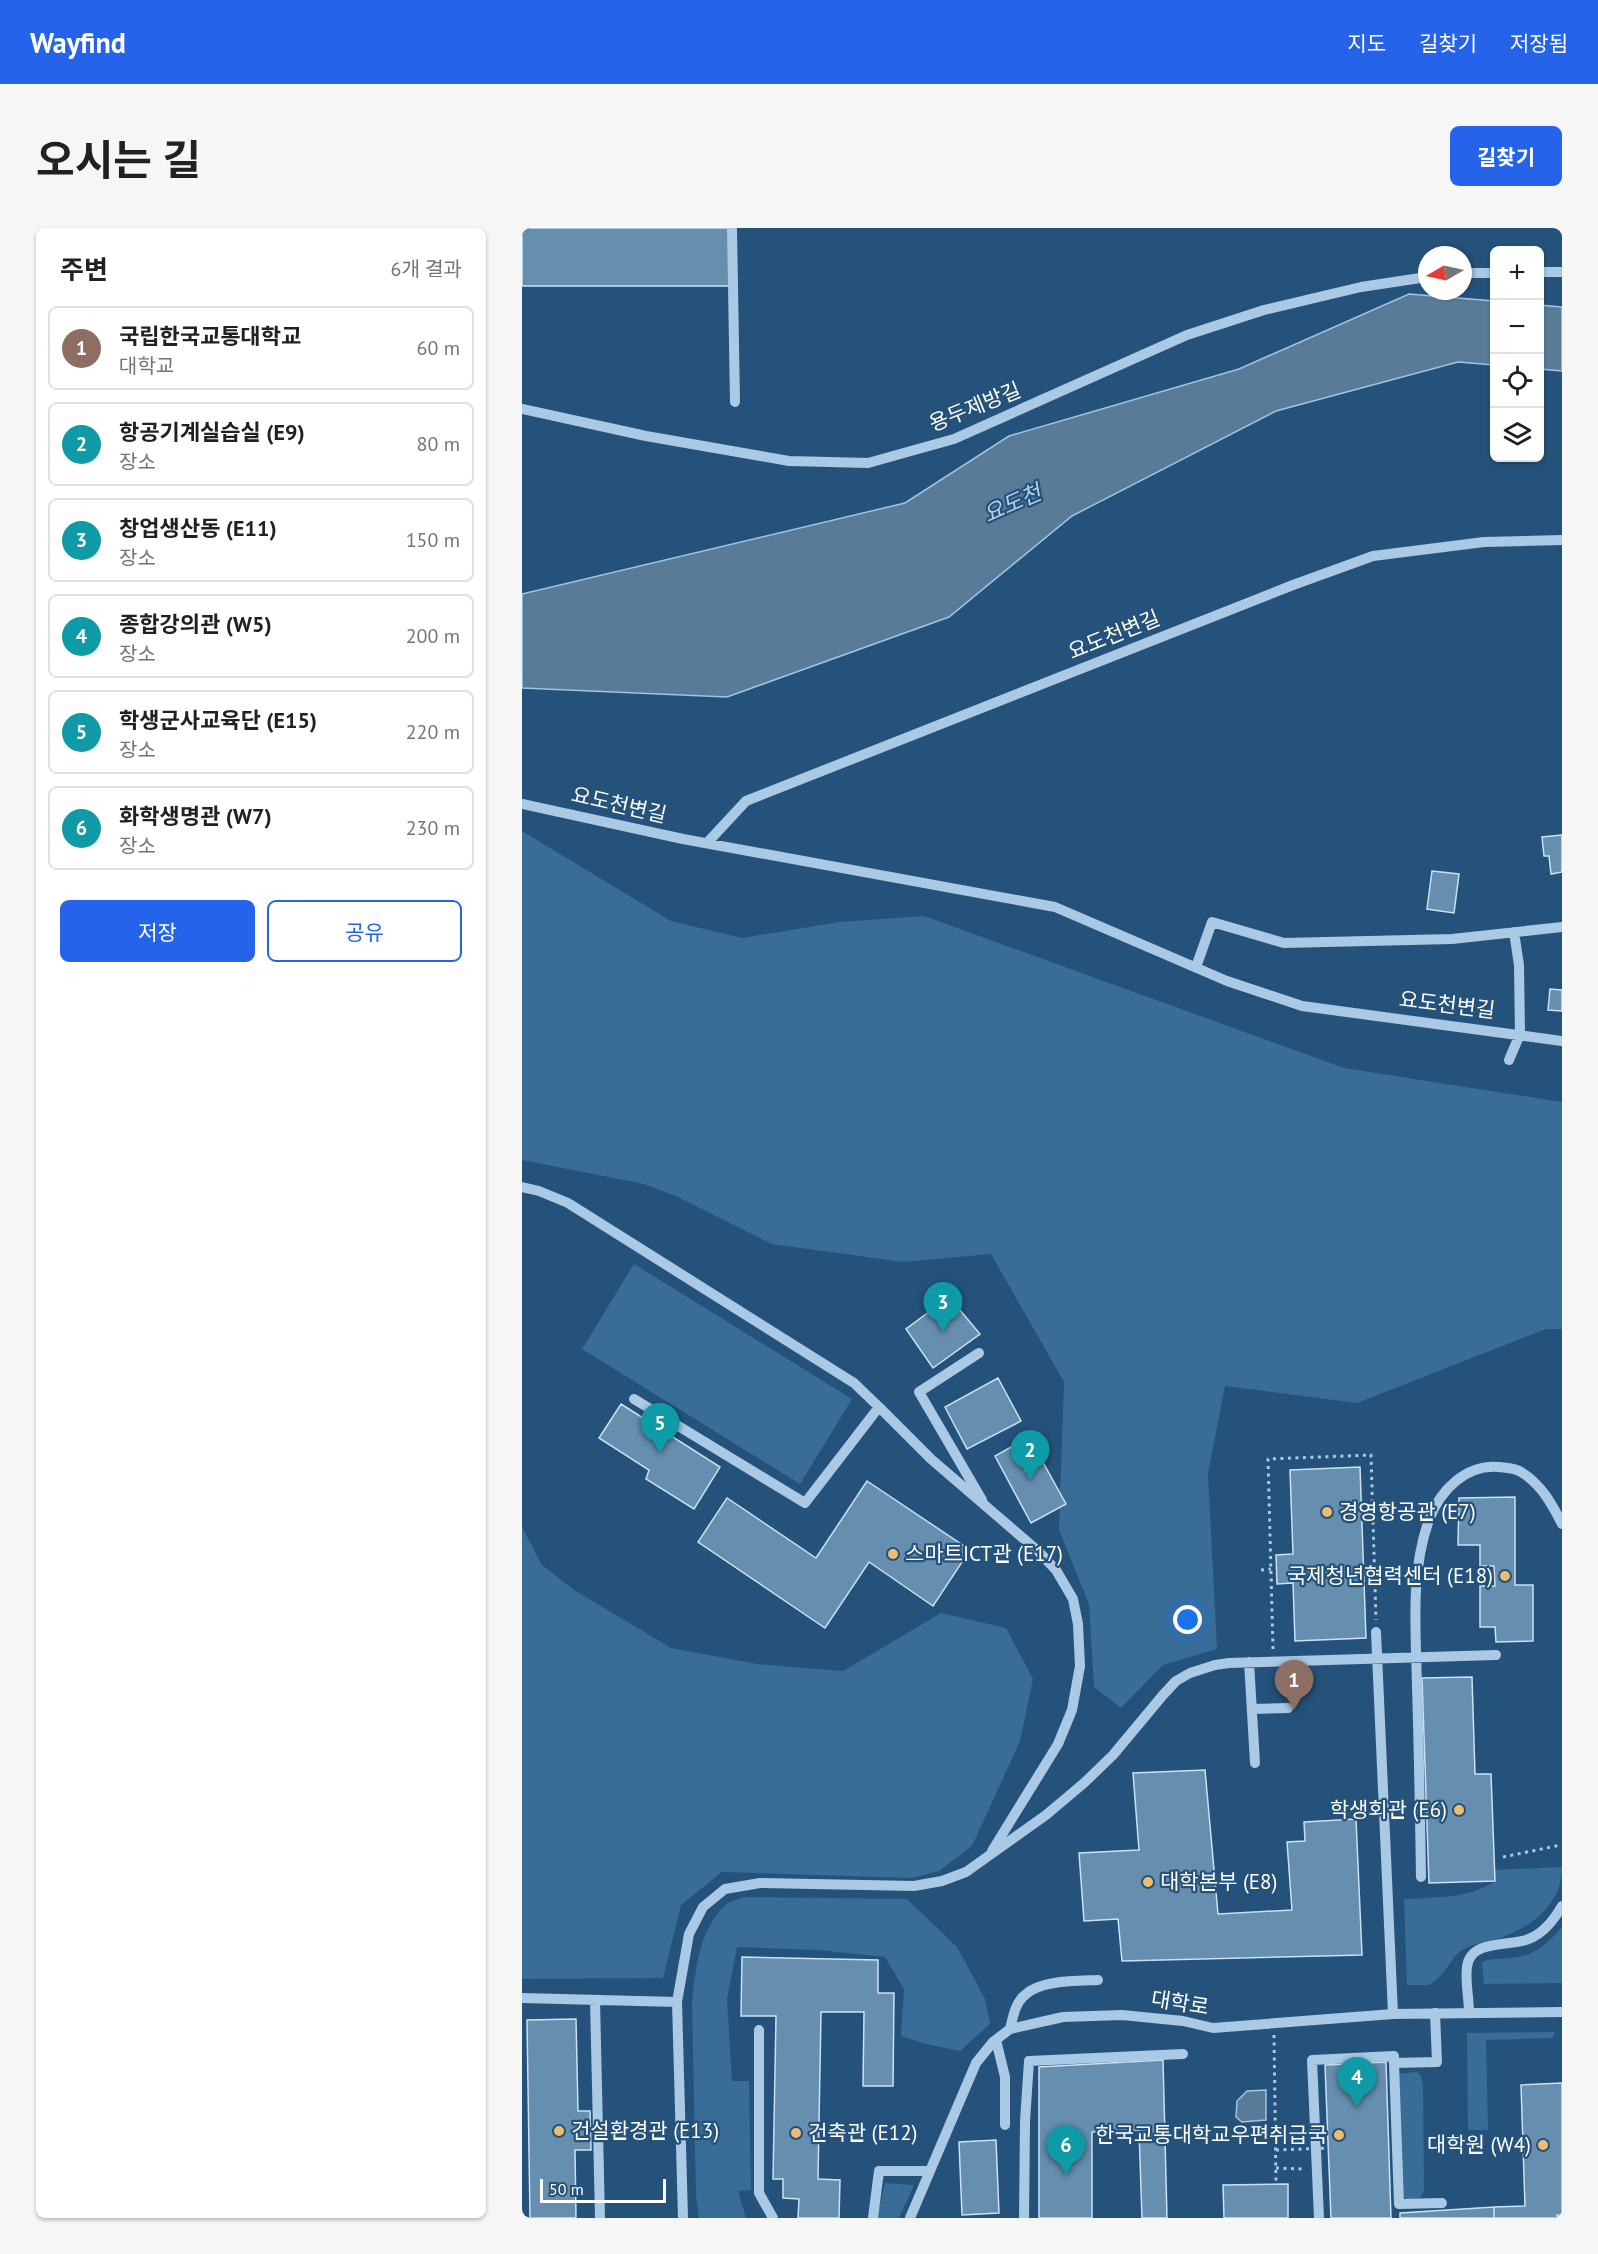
<!DOCTYPE html>
<html lang="ko">
<head>
<meta charset="utf-8">
<style>
  body { margin:0; font-family:"PT Sans","Noto Sans KR",sans-serif; background:#f6f6f6; color:#202124 }
  .controls { position:absolute; right:18px; top:18px; display:grid; overflow:hidden; border-radius:9px; box-shadow:0 2px 4px #0004 }
  .controls button { width:54px; height:54px; display:grid; place-items:center; padding:0; border:0; border-bottom:2px solid #e0e0e0; background:#fff; color:#202124; font:30px sans-serif }
  .compass { position:absolute; left:896px; top:18px; width:54px; height:54px; border-radius:50%; background:#fff; box-shadow:0 2px 4px #0004; rotate:261deg }
  .scale { position:absolute; left:18px; bottom:15px; width:126px; box-sizing:border-box; padding-left:6px; border:3px solid #fff; border-top:0; font-size:16px; line-height:21px; white-space:nowrap; color:#fff; -webkit-text-stroke:4px #25527a; paint-order:stroke }
  .you { position:absolute; left:666px; top:1392px; width:21px; height:21px; margin:-15px; border:4px solid #fff; border-radius:50%; background:#1a73e8; box-shadow:0 0 0 9px #1a73e833 }
  .badge { display:grid; place-items:center; width:39px; height:39px; border-radius:50%; background:#2563eb; color:#fff; font-size:20px; font-weight:700 }
  .pin { position:absolute; translate:-50% -50px; filter:drop-shadow(0 2px 3px #0008) }
  .pin::after { content:''; position:absolute; top:32px; width:21px; height:18px; background:inherit; clip-path:polygon(0 0,100% 0,50% 100%) }
  .list { margin:0; padding:0; list-style:none }
  h2 { display:flex; justify-content:space-between; align-items:center; height:78px; margin:0; padding:0 24px; font-size:26px }
  h2 small { font-size:20px; font-weight:400; color:#757577 }
  .list li { display:grid; grid-template-columns:39px 1fr auto; gap:18px; align-items:center; box-sizing:border-box; height:84px; margin:0 12px 12px; padding:0 12px; border:2px solid #e0e0e0; border-radius:9px }
  .list b { display:block; font-size:22px; white-space:nowrap }
  .list p { margin:0; font-size:20px; white-space:nowrap; color:#757577 }
  .list em { font-size:20px; font-style:normal; color:#757577 }
  .actions { display:flex; gap:12px; padding:18px 24px }
  .actions a { flex:1; padding:14px 0; border:2px solid #2563eb; border-radius:9px; text-align:center; font-size:21px; color:#2563eb }
  .actions .main { background:#2563eb; color:#fff }
  .icon { flex:none; width:33px; height:33px; fill:none; stroke:currentColor; stroke-width:2; stroke-linecap:round; stroke-linejoin:round }
  .map { position:relative; flex:none; width:1040px; height:1990px; overflow:hidden; border-radius:9px }
  header { display:flex; align-items:center; gap:36px; box-sizing:border-box; height:84px; padding:0 30px; background:#2563eb; color:#fff }
  header strong { font-size:28px }
  nav { display:flex; gap:33px; margin-inline-start:auto; font-size:21px }
  .intro { display:flex; align-items:center; justify-content:space-between; box-sizing:border-box; height:144px; padding:0 36px }
  h1 { margin:0; font-size:42px }
  .button { padding:15px 27px; border-radius:9px; background:#2563eb; color:#fff; font-size:21px; font-weight:700 }
  main { display:flex; gap:36px; padding:0 36px }
  aside { flex:1; background:#fff; border-radius:9px; box-shadow:0 2px 4px #0004 }
  .map>svg:first-child { display:block }
</style>
</head>
<body>
<header>
<strong>Wayfind</strong>
<nav><a>지도</a><a>길찾기</a><a>저장됨</a></nav>
</header>
<div class="intro"><h1>오시는 길</h1><a class="button">길찾기</a></div>
<main>
<aside>
<h2>주변<small>6개 결과</small></h2>
<ul class="list">
<li><span class="badge" style="background:#8d6e63">1</span><div><b>국립한국교통대학교</b><p>대학교</p></div><em>60 m</em></li>
<li><span class="badge" style="background:#0f9aa8">2</span><div><b>항공기계실습실 (E9)</b><p>장소</p></div><em>80 m</em></li>
<li><span class="badge" style="background:#0f9aa8">3</span><div><b>창업생산동 (E11)</b><p>장소</p></div><em>150 m</em></li>
<li><span class="badge" style="background:#0f9aa8">4</span><div><b>종합강의관 (W5)</b><p>장소</p></div><em>200 m</em></li>
<li><span class="badge" style="background:#0f9aa8">5</span><div><b>학생군사교육단 (E15)</b><p>장소</p></div><em>220 m</em></li>
<li><span class="badge" style="background:#0f9aa8">6</span><div><b>화학생명관 (W7)</b><p>장소</p></div><em>230 m</em></li>
</ul>
<div class="actions"><a class="main">저장</a><a>공유</a></div>
</aside>
<div class="map">
<svg width="1040" height="1990" viewBox="0 0 1040 1990">
  <rect width="100%" height="100%" fill="#25527a"/>
  <path fill="#396c97" d="M0,603L149,693L220,710L317,694L402,688L822,840L1040,874V1101H1024L835,1175L703,1158L686,1246L695,1421L641,1437L599,1480L572,1459L567,1376L537,1302L542,1154L469,1026L381,1034L250,1016L154,968L122,956L0,932Z
    M112,1036L330,1171L278,1256L60,1121Z
    M0,1299L20,1337L52,1362L149,1420L235,1436L321,1443L419,1385L484,1400L511,1451L498,1513L450,1618L417,1643L390,1650L200,1644L159,1677L141,1750L0,1751Z
    M1040,1639C1040,1675 1012,1697 981,1709C968,1714 954,1714 942,1721C931,1727 928,1737 921,1745C917,1750 911,1753 907,1757H885L882,1671C913,1669 947,1671 973,1653V1642Z
    M222,1669L385,1671L435,1719L463,1771L468,1796L438,1823L404,1816L379,1808L382,1761L363,1729L296,1722L215,1719L205,1771L210,1853H227L229,1962L216,1963L224,1990H177L174,1968L170,1773C174,1740 177,1700 205,1676C209,1673 216,1671 222,1669Z
    M1040,1699V1755L962,1756L960,1734C970,1730 978,1731 988,1730C1012,1729 1026,1715 1040,1699Z
    M1033,1804L1031,1810L964,1812L966,1902H946L945,1805Z
    M894,1844L898,1846L901,1856L902,1962L899,1970L885,1971L879,1967L877,1846Z
    M363,1955L392,1957L377,1990H355Z"/>
  <path fill="#5a7b98" stroke="#9dc5e4" stroke-width="1.5" d="M887,66L972,73V137L936,134L754,183L550,288L427,389L205,469L0,460V366L383,275L487,208L717,141Z
    M1017,77L1040,79V143L1018,141Z
    M744,1862V1892L720,1894L714,1889L715,1873L725,1863Z"/>
  <path fill="#668eaf" stroke="#cbe1f3" stroke-width="1.5" d="M0,0H210L211,58H0Z
    M1040,607V644L1029,646L1027,628H1022L1020,609Z
    M910,643L937,646L932,685L905,681Z
    M1028,761L1040,762V783L1026,782Z
    M427,1069L458,1106L411,1140L384,1101Z
    M476,1150L499,1193L445,1221L423,1179Z
    M99,1176L198,1239L172,1281L124,1251L127,1242L77,1210Z
    M507,1209L544,1276L509,1295L473,1228Z
    M838,1239L844,1410L773,1413L771,1355L755,1356L754,1327L771,1326L768,1242Z
    M345,1253L448,1322L411,1378L347,1334L303,1400L176,1314L205,1270L294,1330Z
    M993,1269V1357H1011V1413L974,1414L973,1399H958V1358H973L972,1338H958V1317H936L937,1270Z
    M950,1449L953,1546H969L973,1653L907,1655L900,1450Z
    M683,1542L696,1686L770,1682L765,1614L783,1613L782,1594L834,1591L840,1727L600,1733L596,1691L562,1693L557,1625L617,1622L611,1545Z
    M220,1729L356,1732V1765H372L371,1858H341L342,1784H299L296,1951L318,1952L317,1990H276L277,1971L261,1970V1951H251L254,1788H219Z
    M54,1791L56,1883H68L69,1922H53L54,1990H8L5,1792Z
    M641,1832L645,1990H620L617,1902L570,1904V1990H517V1839Z
    M864,1834L869,1990H809L803,1837Z
    M1040,1855V1987H1035V1990H972V1979L1003,1978L999,1857Z
    M474,1912L477,1985L440,1987L437,1914Z
    M766,1956V1990H702L701,1957Z
    M972,1979V1990H878V1985Z"/>
  <g fill="none" stroke-linecap="round" stroke-linejoin="round">
    <path stroke="#a9c9e4" stroke-width="3" stroke-dasharray="3 4.5" stroke-linecap="butt" d="M739,1342L749,1341
      M751,1421L746,1231L849,1227L854,1392
      M981,1629L1039,1617
      M752,1807L754,1956
      M754,1940L781,1941"/>
    <path stroke="#a9c9e4" stroke-width="10" d="M210,0L213,174
      M1017,44H1040
      M941,45H972
      M0,181L124,208L267,233L346,235L432,211L665,107L742,82L839,59L905,49
      M0,576L161,611L533,679L705,753L780,778L1040,813
      M185,615L224,573L771,357L851,328L962,314L1040,312
      M674,739L690,694L762,715L930,711L1040,699
      M987,832L998,806L997,737L992,704
      M0,959L17,963L46,975L332,1155L357,1179
      M457,1125L397,1164L460,1272
      M112,1171L283,1275L357,1179L409,1231L516,1323L534,1342L551,1371L556,1396L558,1438L550,1482L536,1516L470,1623
      M854,1404L871,1786
      M727,1434L733,1535
      M730,1481L766,1480
      M899,1649C898,1586 897,1522 895,1459C894,1404 888,1344 907,1292C918,1262 944,1236 977,1239C984,1240 993,1240 999,1244C1019,1256 1030,1276 1040,1296
      M0,1770L155,1774
      M73,1772L78,1990
      M913,1785L915,1834L872,1835L877,1976L920,1975
      M947,1785C947,1770 943,1753 945,1739C948,1712 985,1718 1004,1712C1020,1707 1032,1692 1040,1678
      M488,1801C491,1789 493,1775 503,1767C518,1752 556,1753 576,1752
      M237,1802V1965L251,1990
      M474,1812L483,1849V1897
      M161,1990L155,1774L167,1706L181,1679L203,1661L238,1655L392,1658L420,1653L444,1644L524,1587L562,1555L591,1527L641,1467L654,1453L668,1445L693,1437L707,1435L974,1427
      M351,1990L357,1943H408
      M388,1990L454,1835L471,1814L488,1801L541,1789L600,1787L661,1793L691,1800L871,1786L1040,1784
      M502,1990L503,1893L507,1833L661,1826
      M797,1990L790,1832L872,1828V1835"/>
    <path stroke="#a9c9e4" stroke-width="3" stroke-dasharray="3 4.5" stroke-linecap="butt" d="M754,1922L807,1920"/>
  </g>
  <g fill="#edbc6e" stroke="#25527a" stroke-width="2">
    <circle cx="805" cy="1284" r="6"/>
    <circle cx="371" cy="1326" r="6"/>
    <circle cx="983" cy="1348" r="6"/>
    <circle cx="937" cy="1582" r="6"/>
    <circle cx="626" cy="1654" r="6"/>
    <circle cx="37" cy="1903" r="6"/>
    <circle cx="274" cy="1905" r="6"/>
    <circle cx="817" cy="1907" r="6"/>
    <circle cx="1021" cy="1917" r="6"/>
  </g>
  <g text-anchor="middle" stroke-width="4.5" stroke-linejoin="round" paint-order="stroke">
    <g font-size="21" fill="#fff" stroke="#25527a">
      <text transform="translate(453 179) rotate(-22)" y="7">용두제방길</text>
      <text transform="translate(592 407) rotate(-22)" y="7">요도천변길</text>
      <text transform="translate(97 577) rotate(13)" y="7">요도천변길</text>
      <text transform="translate(925 777) rotate(7)" y="7">요도천변길</text>
      <text transform="translate(658 1775) rotate(9)" y="7">대학로</text>
    </g>
    <g font-size="21" fill="#fff" stroke="#25527a" text-anchor="start">
      <text x="817" y="1291">경영항공관 (E7)</text>
      <text x="383" y="1333">스마트ICT관 (E17)</text>
      <text x="971" y="1355" text-anchor="end">국제청년협력센터 (E18)</text>
      <text x="925" y="1589" text-anchor="end">학생회관 (E6)</text>
      <text x="638" y="1661">대학본부 (E8)</text>
      <text x="49" y="1910">건설환경관 (E13)</text>
      <text x="286" y="1912">건축관 (E12)</text>
      <text x="805" y="1914" text-anchor="end">한국교통대학교우편취급국</text>
      <text x="1009" y="1924" text-anchor="end">대학원 (W4)</text>
    </g>
    <g font-size="22" font-style="italic" fill="#b4d3ec" stroke="#25527a">
      <text transform="translate(490 275) rotate(-24)" y="8">요도천</text>
    </g>
  </g>
</svg>
<div class="controls">
<button>+</button>
<button>−</button>
<button><svg class="icon" aria-label="locate" viewBox="0 0 24 24"><circle cx="12" cy="12" r="6"/><path d="M12 2v4M12 18v4M2 12h4M18 12h4"/></svg></button>
<button><svg class="icon" aria-label="layers" viewBox="0 0 24 24"><path d="M12 4l9 5-9 5-9-5zM3 14l9 5 9-5"/></svg></button>
</div>
<svg class="compass" viewBox="-18 -18 36 36"><path d="M0-13l5 13h-10z" fill="#e53935"/><path d="M0 13l5-13h-10z" fill="#757577"/></svg>
<div class="scale">50 m</div>
<div class="you"></div>
<div class="pin badge" style="left:772px;top:1482px;background:#8d6e63">1</div>
<div class="pin badge" style="left:508px;top:1252px;background:#0f9aa8">2</div>
<div class="pin badge" style="left:421px;top:1104px;background:#0f9aa8">3</div>
<div class="pin badge" style="left:835px;top:1879px;background:#0f9aa8">4</div>
<div class="pin badge" style="left:138px;top:1225px;background:#0f9aa8">5</div>
<div class="pin badge" style="left:544px;top:1947px;background:#0f9aa8">6</div>
</div>
</main>
</body>
</html>
